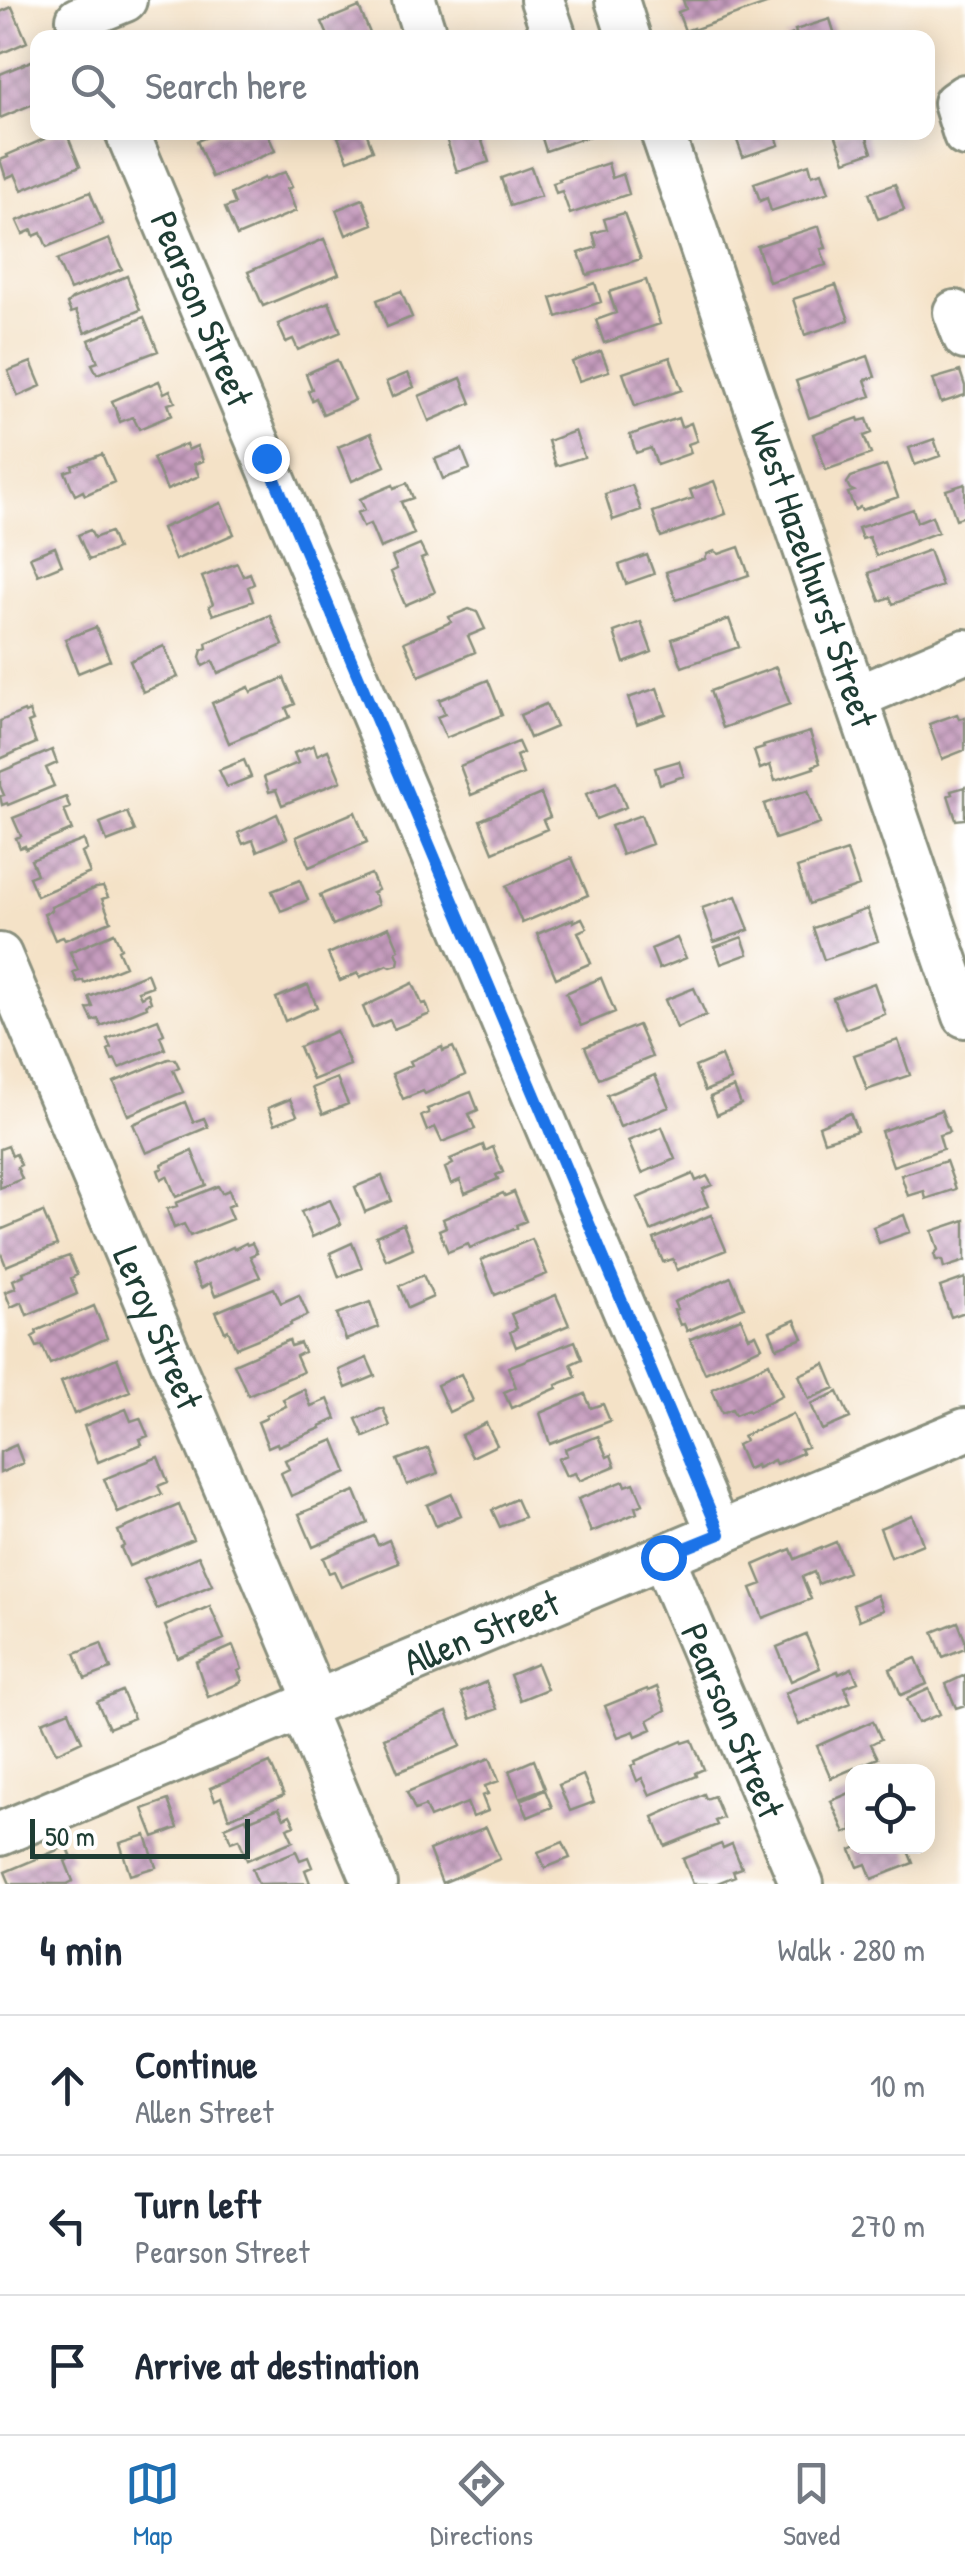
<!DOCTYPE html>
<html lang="en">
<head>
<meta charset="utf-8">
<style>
  body { margin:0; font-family:"Patrick Hand",sans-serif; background:#f6f6f7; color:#1f2937 }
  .controls { position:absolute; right:30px; bottom:30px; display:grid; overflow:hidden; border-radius:20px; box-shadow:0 5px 25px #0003 }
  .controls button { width:90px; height:90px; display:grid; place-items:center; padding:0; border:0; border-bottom:2px solid #e0e1e3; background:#fff; color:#1f2937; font:50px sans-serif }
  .scale { position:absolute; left:30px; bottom:25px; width:220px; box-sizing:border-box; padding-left:10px; border:5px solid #1f3d34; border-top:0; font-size:28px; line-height:35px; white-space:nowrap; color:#1f3d34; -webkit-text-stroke:8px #fff; paint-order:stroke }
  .stop { position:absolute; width:30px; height:30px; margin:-22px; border:8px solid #1a73e8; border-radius:50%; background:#fff }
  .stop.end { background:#1a73e8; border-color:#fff; box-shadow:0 2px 10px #0008 }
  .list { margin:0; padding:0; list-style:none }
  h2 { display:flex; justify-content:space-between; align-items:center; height:130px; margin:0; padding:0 40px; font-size:42px }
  h2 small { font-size:32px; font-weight:400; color:#747a83 }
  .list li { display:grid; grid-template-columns:65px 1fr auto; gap:30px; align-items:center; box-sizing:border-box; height:140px; padding:0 40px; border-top:2px solid #e0e1e3 }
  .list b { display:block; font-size:38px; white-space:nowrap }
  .list p { margin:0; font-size:32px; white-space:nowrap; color:#747a83 }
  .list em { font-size:32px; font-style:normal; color:#747a83 }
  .icon { flex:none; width:55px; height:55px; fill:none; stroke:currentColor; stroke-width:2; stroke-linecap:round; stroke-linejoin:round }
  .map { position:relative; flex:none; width:965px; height:1884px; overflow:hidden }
  .search { position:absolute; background:#fff; box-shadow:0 5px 25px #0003; left:30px; right:30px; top:30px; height:110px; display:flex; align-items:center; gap:25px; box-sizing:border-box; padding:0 35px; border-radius:20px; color:#747a83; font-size:38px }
  .sheet { height:550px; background:#fff }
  nav { display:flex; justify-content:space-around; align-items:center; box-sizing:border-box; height:140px; border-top:2px solid #e0e1e3; background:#fff; font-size:28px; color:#747a83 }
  nav a { display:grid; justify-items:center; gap:5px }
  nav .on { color:#1f6fb2 }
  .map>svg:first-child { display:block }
</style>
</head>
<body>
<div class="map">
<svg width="965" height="1884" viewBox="0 0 965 1884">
  <defs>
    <pattern id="building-cross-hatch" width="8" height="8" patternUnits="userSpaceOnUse" patternTransform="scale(2.5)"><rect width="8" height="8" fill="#c69cbe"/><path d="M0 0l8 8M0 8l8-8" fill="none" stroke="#a0809b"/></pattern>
  </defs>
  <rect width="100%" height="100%" fill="#fff"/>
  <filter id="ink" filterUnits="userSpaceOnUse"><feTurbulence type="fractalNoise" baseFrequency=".01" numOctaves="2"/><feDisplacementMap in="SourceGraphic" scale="20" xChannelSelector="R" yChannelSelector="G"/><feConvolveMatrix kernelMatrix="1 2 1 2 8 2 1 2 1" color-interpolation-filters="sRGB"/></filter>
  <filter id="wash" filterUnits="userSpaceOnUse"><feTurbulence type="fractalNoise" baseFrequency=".0048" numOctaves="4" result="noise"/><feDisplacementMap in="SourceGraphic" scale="40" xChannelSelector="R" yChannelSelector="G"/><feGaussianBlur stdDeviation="2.25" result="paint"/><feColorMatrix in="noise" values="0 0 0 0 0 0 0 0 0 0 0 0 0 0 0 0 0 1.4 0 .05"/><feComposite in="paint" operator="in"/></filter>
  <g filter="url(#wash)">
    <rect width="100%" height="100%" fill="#f4e2c7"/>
    <g id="blocks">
      <path fill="url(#building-cross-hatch)" d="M683,0H768L769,3L693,30V28L685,31L678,12L686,9Z
        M12,7L27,42L0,54V12Z
        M359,7L372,38H329L322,22Z
        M830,19L836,38H783L796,33L795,30Z
        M36,59L38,102L0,118V74Z
        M60,132H66L80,166L22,190L15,174L6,178L0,160L8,157L7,155Z
        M219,132H267L275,151L212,177L197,141Z
        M349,132H366L373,150L348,160L338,137Z
        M472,132H479L489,162L457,172L447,141Z
        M533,132H598V133L546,151L541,135L534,137Z
        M734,132H775L779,145L743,157Z
        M838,132H865L872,152L845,161L835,134Z
        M608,163L612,178L623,174L629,194L570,214L562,191L556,193L553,183L560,181L559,179Z
        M809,164L812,175L822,172L829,192L771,211L767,198L760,201L754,183Z
        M531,167L541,196L510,206L501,178Z
        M285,172L292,187L287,189L296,211L237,236L225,208L235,204L231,194L264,178L265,180Z
        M895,184L904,210L878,219L869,193Z
        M90,192L103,224L47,247L41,233L34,236L32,230L23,234L17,221Z
        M363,199L373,224L346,235L336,210Z
        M624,213L641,259L587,275L579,253L597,247L593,233L607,229L604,219Z
        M819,226L826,248L821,249L826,265L769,282L757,246Z
        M109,239L122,269L70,290L57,260Z
        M324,239L339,274L263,306L248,272Z
        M127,276L140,310L85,333L76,311L71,313L67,304L72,299Z
        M646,280L660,324L604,343L596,320L616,313L609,292Z
        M595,283L601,302L557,317L551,298Z
        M836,285L849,320L805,335L793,299Z
        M401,291L412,317L387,327L377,300Z
        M329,302L341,332L298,350L293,339L286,342L278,324Z
        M144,317L158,351L97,374L92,364L98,362L89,340Z
        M601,351L609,371L579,381L572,362Z
        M868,356L875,377L865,380L871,396L809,418L796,381Z
        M670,357L682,390L635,406L623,373Z
        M337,360L355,400L323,414L316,398L312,400L308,391L312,389L306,374Z
        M31,362L41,386L18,396L8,371Z
        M960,371L965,386V395L941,403L933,379Z
        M408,373L414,387L392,397L386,382Z
        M461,378L471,403L429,421L419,396Z
        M159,381L164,393L170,390L175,402L168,404L172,415L139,429L133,417L120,422L112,401Z
        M678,418L681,427L691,423L697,441L688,444L691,453L657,465L651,448L636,453L630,435Z
        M858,418L859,421L867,419L872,433L864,436L871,454L826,470L813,434Z
        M575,431L584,457L556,466L548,441Z
        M371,433L385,466L352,481L338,447Z
        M934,439L940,456L915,465L909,448Z
        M186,444L188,450L197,446L203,461L194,464L199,476L167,490L153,458Z
        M462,449L470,469L443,479L435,459Z
        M102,454L114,482L85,495L83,491L75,495L65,472L73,469L72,466Z
        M886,465L898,497L862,510L860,507L855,510L848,493L854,491L850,489L847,483L851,477Z
        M714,481L726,514L661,537L653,512L693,498L690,490Z
        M407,483L413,498L401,502L414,534L380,548L370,524L363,527L357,513L365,510L360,499L393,485L394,488Z
        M965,484V516L956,519L946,490Z
        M632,485L641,510L613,520L605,494Z
        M221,503L234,534L175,560L162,528Z
        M913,509L917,522L932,516L938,532L876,556L869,537L862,539L858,528Z
        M90,530L94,538L110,532L117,549L89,560L78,535Z
        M420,545L426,557L421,559L435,592L405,605L391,572L397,569L392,557Z
        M55,547L62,565L38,575L30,557Z
        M739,547L749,575L676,600L666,572L705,559L707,554L715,551L719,554Z
        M929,550L942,586L893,604L890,597L880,601L869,573Z
        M647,555L654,574L626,584L619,565Z
        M237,563L243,576L250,573L254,584L248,587L253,601L213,615L209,606L213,604L202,577Z
        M469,609L477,612L485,629L468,636L475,652L419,676L404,642L451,622L449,617Z
        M270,615L283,645L218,673L213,661L203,666L200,657L202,650L207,648L206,643Z
        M729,619L739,647L682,667L672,639Z
        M641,622L652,652L624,663L614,632Z
        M96,627L110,660L78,673L65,639Z
        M164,646L178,677L143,692L130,661Z
        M776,667L790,704L723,728L710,691Z
        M284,678L295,704L286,708L290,717L229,743L212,703L249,687L251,692Z
        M488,680L502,715L446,738L437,717L445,714L439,700Z
        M657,688L666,714L637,724L628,698Z
        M546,704L556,727L530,738L520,715Z
        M24,711L25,713L29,711L33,721L28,723L36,743L0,759V721Z
        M957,714L959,719L965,717V750L942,759L929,724Z
        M810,732L820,763L813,766L814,768L775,781L770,765L760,769L754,751L764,748L763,746Z
        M518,742L523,753L516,756L523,774L471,795L460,766Z
        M314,745L317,755L328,750L341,781L282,805L276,790L269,792L264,777L298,763L294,753Z
        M52,750L57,763L46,768L54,786L8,805L7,803L2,805L0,796L4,795L0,786V772Z
        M244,760L251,777L227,787L219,770Z
        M679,761L684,776L660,784L655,768Z
        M616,782L626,807L596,819L586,794Z
        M965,787V819L956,820L948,795L952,794L951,791Z
        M808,790L820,824L775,839L764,804Z
        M541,794L550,817L543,820L547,829L493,852L480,820Z
        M66,797L70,808L64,810L72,830L26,849L25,846L20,848L16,838L21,836L13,818Z
        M127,812L135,831L107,842L100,823Z
        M355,812L367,842L309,867L296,837Z
        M277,814L287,838L257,851L253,840L243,844L238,833Z
        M641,815L652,844L622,855L611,826Z
        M84,840L87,850L82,853L90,873L37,896L29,877L37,874L31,860Z
        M847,851L859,886L809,904L797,868Z
        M572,858L588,895L522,923L506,886Z
        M371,874L378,890L372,893L375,895L378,905L333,925L320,895Z
        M300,880L308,900L281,911L272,891Z
        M103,887L108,897L102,899L111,921L65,940L63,937L55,940L44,914L52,910L51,907L96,888Z
        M736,896L749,930L714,942L702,908Z
        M867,909L878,941L824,960L813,928Z
        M582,918L587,928L578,932L591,963L556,978L537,934L573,919V922Z
        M389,927L399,950L396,952L399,959L398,965L391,967L387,965L360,977L358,973L340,981L328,954Z
        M114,933L121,948L118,950L125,966L84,983L83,980L77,982L73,972L78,970L70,952Z
        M742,937L748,954L721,964L715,947Z
        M677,938L686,958L659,969L651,949Z
        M147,973L152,986L138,991L141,997L148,993L151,1002L146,1004L147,1007L101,1026L98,1019L93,1021L87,1009L93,1007L89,997Z
        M601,978L615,1012L581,1026L566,993Z
        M413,983L422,1004L426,1003L430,1014L394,1029L390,1020L372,1028L363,1007Z
        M874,983L885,1014L845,1029L833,998Z
        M308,985L317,1007L285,1021L276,998Z
        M694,988L706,1015L677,1028L665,1000Z
        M158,1019L164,1034L160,1036L165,1049L119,1068L115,1059L112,1060L108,1050L111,1048L107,1039Z
        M638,1025L652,1057L599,1079L585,1047Z
        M336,1031L350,1065L313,1080L299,1047Z
        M898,1040L910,1075L867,1090L854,1055Z
        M442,1047L443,1051L453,1047L465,1075L425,1094L423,1091L403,1099L392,1074L412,1065L410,1061Z
        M721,1056L731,1080L705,1091L695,1067Z
        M168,1059H175L179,1067L173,1070L183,1092L128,1115L114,1082Z
        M655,1075L669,1107L620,1127L607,1095Z
        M337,1078L348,1104L323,1114L312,1088Z
        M734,1087L741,1104L717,1115L710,1097Z
        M471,1092L478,1110L469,1114L475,1129L442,1142L435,1127L427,1131L421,1116L429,1113L427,1109Z
        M290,1099L297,1115L275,1124L268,1108Z
        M185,1102L193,1122L204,1118L208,1127L146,1153L133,1124Z
        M941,1110L949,1132L939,1135L943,1149L893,1166L881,1131Z
        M850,1113L857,1131L824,1141L819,1126Z
        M662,1127L675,1159L642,1173L628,1141Z
        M483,1145L485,1151L493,1147L503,1172L496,1175L498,1179L465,1193L460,1180L451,1184L445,1168L453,1164L450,1159Z
        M8,1146L12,1156L16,1154L21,1165L17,1167L22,1179L0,1188V1149Z
        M192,1151L206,1185L176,1197L167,1176L161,1179L158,1170L163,1168L162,1164Z
        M946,1161L956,1189L926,1199L924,1191L908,1196L901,1175Z
        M693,1174L696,1181L707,1176L712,1185L703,1189L704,1191L702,1192L708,1206L651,1231L637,1198Z
        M382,1176L392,1201L365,1212L355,1187Z
        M218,1186L222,1193L229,1190L234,1204L227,1207L232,1219L190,1236L184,1224L174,1228L167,1209L177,1206L176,1203Z
        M514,1192L526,1221L516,1225L517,1228L470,1248L468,1244L448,1252L439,1230L446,1227L443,1219L503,1193L505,1196Z
        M330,1200L341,1224L312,1237L301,1212Z
        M43,1212L57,1245L6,1266L0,1251V1230Z
        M711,1215L726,1250L677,1270L673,1259L663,1262L654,1239Z
        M904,1215L910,1232L879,1243L873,1227Z
        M965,1220V1261L944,1268L942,1260H936L934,1254L938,1250L932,1231Z
        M403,1224L413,1248L386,1260L376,1236Z
        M532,1239L547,1274L495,1295L481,1260Z
        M246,1243L247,1245L252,1243L257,1253L250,1256L260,1277L215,1296L210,1283L201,1288L191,1266L233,1247L234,1249Z
        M352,1243L362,1268L339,1277L330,1253Z
        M69,1256L77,1275L71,1278L77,1294L27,1315L22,1302L11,1307L5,1292L16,1288L13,1280L24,1275L23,1272Z
        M423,1275L433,1297L408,1308L399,1286Z
        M731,1277L744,1307L687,1331L684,1324L680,1325L674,1310L677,1309L674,1302Z
        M965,1278V1312L951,1317L940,1287Z
        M274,1288L281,1303L299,1295L308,1315L290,1323L291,1325L236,1348L228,1330L225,1332L216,1312Z
        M556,1295L569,1325L516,1347L510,1332L517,1328L511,1314Z
        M370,1302L379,1327L346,1340L337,1314Z
        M94,1306L107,1338L50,1364L42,1345L37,1347L32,1337L37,1334L36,1331Z
        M741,1318L749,1337L756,1334L762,1347L705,1373L690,1339Z
        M795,1320L803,1338L777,1348L770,1331Z
        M289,1340L291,1346L300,1343L304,1352L296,1356L303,1372L248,1395L234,1364Z
        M575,1341L582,1359L571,1364L576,1377L556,1385L557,1388L511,1408L504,1392L516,1387L508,1367Z
        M117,1358L130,1391L74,1414L61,1382Z
        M367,1358L375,1376L346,1388L339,1370Z
        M769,1363L782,1395L749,1412L748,1410L735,1415L732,1409L722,1413L712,1389Z
        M825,1364L835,1388L809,1399L799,1375Z
        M461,1374L473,1401L449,1412L437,1385Z
        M304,1389L311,1406L328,1399L336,1419L320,1426L321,1428L278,1446L277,1443L268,1447L258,1422L267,1418L266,1415L286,1406L283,1399Z
        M838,1392L850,1418L822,1430L811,1404Z
        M585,1394L591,1408L603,1404L610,1421L550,1444L540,1413Z
        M383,1408L390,1426L364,1437L356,1419Z
        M126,1409L131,1421L140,1418L148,1436L140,1439L142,1444L98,1462L84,1426Z
        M793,1414L807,1447L800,1449L802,1453L776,1464L774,1460L757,1468L756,1465L747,1469L737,1445L745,1441L743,1436Z
        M486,1423L497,1445L472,1457L461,1435Z
        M598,1436L607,1457L611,1455L615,1466L579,1481L575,1473L566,1476L558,1459L567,1455L565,1449Z
        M334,1440L347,1472L291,1496L281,1473L289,1469L285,1460Z
        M16,1445L23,1463L0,1473V1452Z
        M428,1448L438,1473L407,1485L397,1460Z
        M158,1457L168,1482L158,1486L162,1494L118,1513L104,1479Z
        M624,1481L626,1486L634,1483L643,1504L635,1507L637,1513L591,1532L578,1499Z
        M355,1491L368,1523L313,1547L299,1514Z
        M452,1494L461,1515L436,1526L427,1505Z
        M516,1499L524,1517L500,1527L492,1510Z
        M179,1505L193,1539L129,1566L121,1548L124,1546L118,1531Z
        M912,1515L923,1544L891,1557L880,1528Z
        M374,1536L378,1545L389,1540L399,1563L341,1587L334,1571L329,1573L323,1558Z
        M836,1542L848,1572L818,1584L814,1572L802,1577L811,1599L763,1618L751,1588L762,1584L754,1565L791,1549L795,1559Z
        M199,1556L212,1585L157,1609L144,1580Z
        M877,1595L883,1610L859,1620L853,1605Z
        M210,1606L224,1639L178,1658L165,1626Z
        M958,1622L965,1640V1648L943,1657L933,1632Z
        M806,1635L820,1668L791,1681L777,1647Z
        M101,1643L111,1669L85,1679L75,1653Z
        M233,1646L242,1669L238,1671L242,1680L240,1683L208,1697L196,1662Z
        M916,1658L927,1684L901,1695L890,1669Z
        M537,1664L547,1689L520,1700L510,1675Z
        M852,1668L858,1682L845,1687L851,1703L799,1725L785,1693L838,1671L839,1674Z
        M965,1675V1705L956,1708L946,1684Z
        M486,1682L497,1709L471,1719L461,1693Z
        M657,1687L666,1710L648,1720L652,1729L636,1736L634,1731L618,1737L605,1706L647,1689L648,1691Z
        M929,1689L940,1714L918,1723L907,1699Z
        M122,1691L134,1718L109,1728L97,1702Z
        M69,1711L82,1741L56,1753L42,1722Z
        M447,1712L461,1746L398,1772L384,1738Z
        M873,1721L881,1739L871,1744L878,1758L831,1778L817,1746Z
        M692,1740L704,1769L695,1773L696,1776L650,1795L642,1778L637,1781L631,1766L636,1764L635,1761L682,1741L683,1743Z
        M490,1758L499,1781L485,1786L488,1794L482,1796L488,1811L473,1817L467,1803L430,1818L425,1806L415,1810L407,1792Z
        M534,1760L545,1788L520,1798L509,1771Z
        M270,1763L284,1795L229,1818L221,1797L215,1800L210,1788Z
        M583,1775L594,1802L570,1811L559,1785Z
        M545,1790L552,1807L528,1817L521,1800Z
        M852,1792V1830L845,1833L831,1801Z
        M704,1794L706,1799L714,1796L723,1818L715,1821L717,1825L665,1846L653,1817Z
        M168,1800L178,1828L154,1837L143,1809Z
        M279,1808L284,1818L290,1815L295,1825L287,1828L293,1841L247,1860L239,1839L231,1842L225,1827L246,1818L247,1821Z
        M486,1827L500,1859L442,1883L429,1850Z
        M146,1835L156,1867L130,1875L120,1843Z
        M563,1842L570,1858L545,1868L538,1852Z
        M721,1844L723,1848L732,1844L742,1868L733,1871L735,1876L715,1884H693L683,1859Z
        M67,1846L72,1858L65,1861L73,1881L67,1884H10L5,1872Z
        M859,1846H906L913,1863L872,1879L866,1864L858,1867L851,1850Z
        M296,1851L300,1860L308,1857L312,1867L305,1870L310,1883L258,1884L252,1869Z"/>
    </g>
  </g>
  <g filter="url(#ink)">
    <use href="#blocks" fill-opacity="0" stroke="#8a907e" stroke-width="2.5"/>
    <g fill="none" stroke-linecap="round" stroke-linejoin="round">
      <g stroke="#8a907e" stroke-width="48">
        <g id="minor">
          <path d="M414,0L426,38"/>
          <path d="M542,0L555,38"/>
          <path d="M617,0L629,38"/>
          <path d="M78,19L125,0"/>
          <path d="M965,96L955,103L965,135"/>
          <path id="s1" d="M127,132L719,1534"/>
          <path id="s2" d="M662,132L965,1016"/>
          <path d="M955,312L965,338"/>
          <path d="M857,697L965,651"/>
          <path id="s3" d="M0,955L316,1701"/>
          <path id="s4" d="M663,1557L802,1884"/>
          <path d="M301,1707L375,1884"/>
          <path id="s5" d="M0,1834L965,1430"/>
        </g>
      </g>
      <use href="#minor" stroke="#fff" stroke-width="42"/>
    </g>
  </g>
  <g fill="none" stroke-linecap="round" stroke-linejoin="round" filter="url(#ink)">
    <path stroke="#1a73e8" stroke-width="12" d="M266,458L720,1534L663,1557"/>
  </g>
  <g text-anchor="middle" stroke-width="9" stroke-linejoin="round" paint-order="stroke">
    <g font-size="38" fill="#1f3d34" stroke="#fff">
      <text dy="13" stroke="none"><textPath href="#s1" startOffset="192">Pearson Street</textPath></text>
      <text dy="13" stroke="none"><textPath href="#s2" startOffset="468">West Hazelhurst Street</textPath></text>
      <text dy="13" stroke="none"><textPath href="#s3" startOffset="405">Leroy Street</textPath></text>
      <text dy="13" stroke="none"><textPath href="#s5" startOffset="522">Allen Street</textPath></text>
      <text dy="13" stroke="none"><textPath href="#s4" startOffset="178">Pearson Street</textPath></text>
    </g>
  </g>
</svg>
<div class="controls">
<button><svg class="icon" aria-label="locate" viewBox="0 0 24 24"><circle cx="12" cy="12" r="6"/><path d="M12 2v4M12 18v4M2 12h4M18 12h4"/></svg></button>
</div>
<div class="scale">50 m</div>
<div class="stop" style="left:663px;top:1557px"></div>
<div class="stop end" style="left:266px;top:458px"></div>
<div class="search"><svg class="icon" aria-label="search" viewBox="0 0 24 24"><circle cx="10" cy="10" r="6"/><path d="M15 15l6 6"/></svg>Search here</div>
</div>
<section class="sheet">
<h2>4 min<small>Walk · 280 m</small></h2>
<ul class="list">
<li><svg class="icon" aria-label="ahead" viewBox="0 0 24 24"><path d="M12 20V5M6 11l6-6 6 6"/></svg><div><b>Continue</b><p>Allen Street</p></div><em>10 m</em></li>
<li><svg class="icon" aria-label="left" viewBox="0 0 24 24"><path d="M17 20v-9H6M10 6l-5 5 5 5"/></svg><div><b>Turn left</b><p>Pearson Street</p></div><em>270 m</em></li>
<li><svg class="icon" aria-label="arrive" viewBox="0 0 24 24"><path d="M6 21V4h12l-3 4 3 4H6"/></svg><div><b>Arrive at destination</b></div></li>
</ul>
</section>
<nav>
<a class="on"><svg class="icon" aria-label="map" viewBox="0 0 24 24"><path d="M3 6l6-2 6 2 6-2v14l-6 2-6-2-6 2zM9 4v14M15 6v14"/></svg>Map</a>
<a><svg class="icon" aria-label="directions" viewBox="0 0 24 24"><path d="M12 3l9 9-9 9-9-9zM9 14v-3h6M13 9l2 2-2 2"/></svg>Directions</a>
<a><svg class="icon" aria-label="saved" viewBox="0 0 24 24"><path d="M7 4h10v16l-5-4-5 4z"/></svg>Saved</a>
</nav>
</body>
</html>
